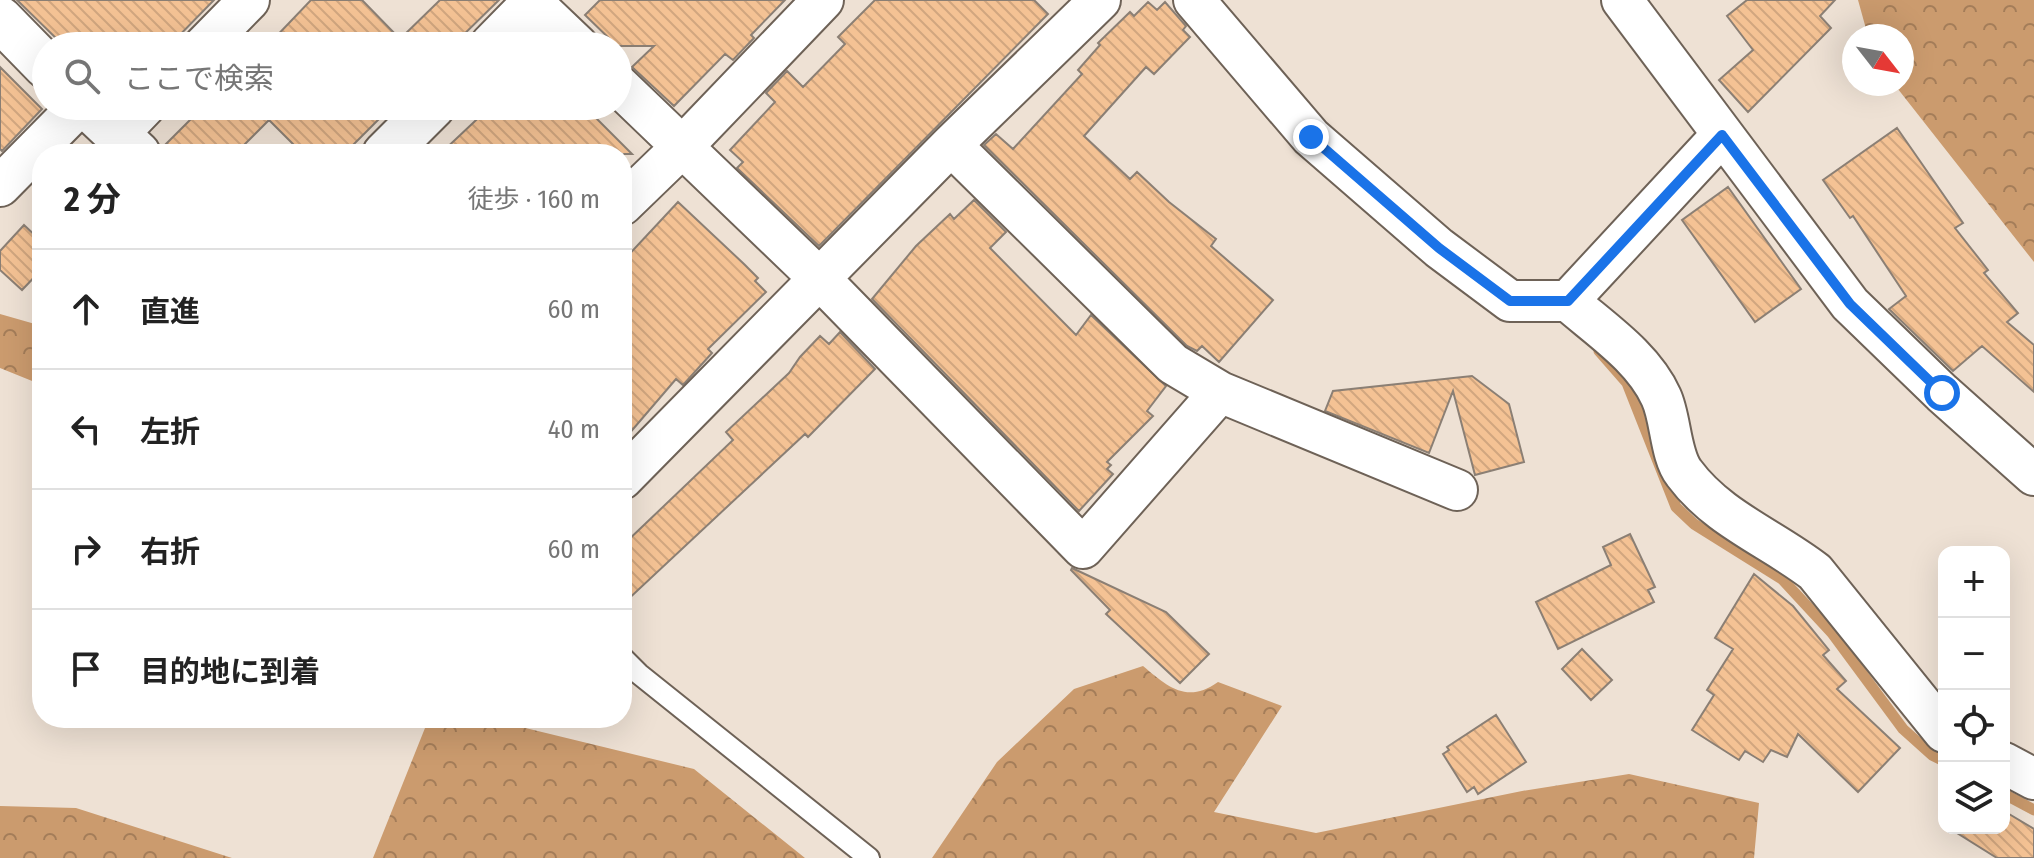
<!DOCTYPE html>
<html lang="ja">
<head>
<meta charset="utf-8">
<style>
  body { margin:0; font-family:"Fira Sans Condensed","Noto Sans JP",sans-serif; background:#f6f6f6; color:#222 }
  .controls { position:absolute; right:24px; bottom:24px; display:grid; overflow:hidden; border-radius:16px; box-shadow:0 8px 32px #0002 }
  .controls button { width:72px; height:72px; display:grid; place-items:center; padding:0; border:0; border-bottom:2px solid #e0e0e0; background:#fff; color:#222; font:40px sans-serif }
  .compass { position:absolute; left:1842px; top:24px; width:72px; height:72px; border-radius:50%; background:#fff; box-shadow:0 8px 32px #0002; rotate:121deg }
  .stop { position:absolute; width:24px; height:24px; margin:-18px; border:6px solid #1a73e8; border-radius:50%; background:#fff }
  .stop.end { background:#1a73e8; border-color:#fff; box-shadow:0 2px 8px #0008 }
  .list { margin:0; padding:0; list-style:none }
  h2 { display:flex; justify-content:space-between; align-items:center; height:104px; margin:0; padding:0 32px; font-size:34px }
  h2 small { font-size:26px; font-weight:400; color:#767676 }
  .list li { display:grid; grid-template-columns:52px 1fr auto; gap:24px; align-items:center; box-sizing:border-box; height:120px; padding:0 32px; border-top:2px solid #e0e0e0 }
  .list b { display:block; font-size:30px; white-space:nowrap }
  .list em { font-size:26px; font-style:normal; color:#767676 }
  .icon { flex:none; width:44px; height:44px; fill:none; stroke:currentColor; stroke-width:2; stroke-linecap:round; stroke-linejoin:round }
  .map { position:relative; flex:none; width:2034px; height:858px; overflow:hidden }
  .search { position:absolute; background:#fff; box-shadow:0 8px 32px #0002; left:32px; top:32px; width:600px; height:88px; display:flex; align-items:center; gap:20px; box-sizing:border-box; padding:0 28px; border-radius:44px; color:#767676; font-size:30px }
  .panel { position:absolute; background:#fff; box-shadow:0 8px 32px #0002; left:32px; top:144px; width:600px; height:584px; border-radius:32px }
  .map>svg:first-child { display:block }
</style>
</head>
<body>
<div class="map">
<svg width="2034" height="858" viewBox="0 0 2034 858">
  <defs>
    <pattern id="forest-crowns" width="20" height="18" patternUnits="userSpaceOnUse" patternTransform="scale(2)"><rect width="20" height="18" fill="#cb9b6e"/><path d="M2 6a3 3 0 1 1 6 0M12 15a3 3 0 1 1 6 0" fill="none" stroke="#a47d59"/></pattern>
    <pattern id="building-back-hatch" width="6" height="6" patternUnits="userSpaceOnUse" patternTransform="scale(2)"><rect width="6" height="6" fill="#f4c294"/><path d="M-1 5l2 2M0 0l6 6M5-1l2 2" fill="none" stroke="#d1a67f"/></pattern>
  </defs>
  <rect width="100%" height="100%" fill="#eee1d4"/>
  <path fill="url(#forest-crowns)" d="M1858,0H2034V262L1894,84H1902V36H1868Z
    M0,314L42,326V385L0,368Z
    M1143,666C1168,687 1187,704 1218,682L1282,706L1214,812L1316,833L1522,791L1629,774L1759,803L1754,858H932L997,762L1074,689Z
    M429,718H484L694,769L805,858H373Z
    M0,806L76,808L232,858H0Z"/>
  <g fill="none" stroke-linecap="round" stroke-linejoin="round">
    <path stroke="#c8986b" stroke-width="11" d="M1599,351L1627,383L1676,507L1694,524L1782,579L1832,633L1903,729L1932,755L1944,761
      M2004,794L2034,810"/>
  </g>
  <path fill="url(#building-back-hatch)" stroke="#8b7f74" stroke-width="2" d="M17,0H214L169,46H64Z
    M311,0H362L400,39L440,0H499L452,46H267Z
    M600,0H785L751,35L754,38L733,60L725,54L674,106L632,67L654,46H617L585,15Z
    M875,0H1034L1048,14L819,246L737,168L743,162L730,150L775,102L766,93L787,71L803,87L845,44L838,37Z
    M1747,0H1835L1820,16L1831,28L1748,112L1719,80L1753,50L1727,16Z
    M1148,2L1157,10L1165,2L1186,26L1183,30L1190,37L1154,74L1146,67L1084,136L1130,179L1137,172L1169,202L1216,239L1211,246L1273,300L1219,362L1202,346L1197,351L1187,346L984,145L996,134L1013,149L1082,74L1078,70L1100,45L1098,43L1130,12L1134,16Z
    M0,67L42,109L2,151L0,149Z
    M204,106H392L344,154H303L269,120L235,154H162V148Z
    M491,106H584L632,154H440Z
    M1897,128L1963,223L1955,228L1988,270L1984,273L2018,313L2007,322L2034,345V392L1982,346L1953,371L1889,309L1906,296L1853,216L1850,218L1823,180Z
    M1728,187L1801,289L1755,322L1682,220Z
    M974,200L1006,232L990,248L1076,335L1091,315L1166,386L1147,411L1153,416L1107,462L1111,465L1107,469L1113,474L1079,511L872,299L916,246L950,214L954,219Z
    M678,202L744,264L758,278L755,281L766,292L708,349L712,353L683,385L676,379L622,442V262Z
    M24,225L42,242V269L22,290L0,270V251Z
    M840,332L875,369L808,437L805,434L622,605V546L733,440L726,432L789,373L800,357L820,336L829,344Z
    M1472,376L1509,404L1524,462L1475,475L1453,391L1429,453L1325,411L1333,391Z
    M1630,534L1655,587L1648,590L1654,602L1558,649L1536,602L1611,565L1603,547Z
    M1072,568L1166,612L1209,654L1180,683L1106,614L1110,610L1071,570Z
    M1754,574L1793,606L1829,650L1823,655L1846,681L1837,689L1900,748L1858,792L1798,734L1787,757L1771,750L1763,762L1745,751L1739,760L1692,730L1714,695L1707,690L1733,649L1715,638Z
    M1582,649L1612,680L1591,700L1562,669Z
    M1496,715L1526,762L1478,794L1474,787L1467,792L1443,754L1449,750L1447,747Z
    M2004,811L2034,829V858H1997L1949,828H2004Z"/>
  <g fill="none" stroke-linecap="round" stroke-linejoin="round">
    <g stroke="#6e6257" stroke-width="24">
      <path id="service" d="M622,657L639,674L869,858"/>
    </g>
    <g stroke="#6e6257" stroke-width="44">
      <path id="minor" d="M1194,0L1311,137L1439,248L1510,301H1568C1600,329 1643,357 1661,397C1671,418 1670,455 1684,473C1718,519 1771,538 1815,572L1944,732
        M1622,0L1850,304L1942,393L2034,475
        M534,4L578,46
        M204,46L249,0
        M618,85L821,280L1083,548L1220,392
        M118,134L145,106
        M951,145L1173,364L1220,392L1457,490
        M0,186L79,106
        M622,205L682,147L823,0
        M1568,301L1722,135
        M622,479L951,145L1100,0
        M2004,763L2034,779"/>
    </g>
    <g stroke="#6e6257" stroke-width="48">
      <path id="tertiary" d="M0,19L46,66
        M492,46L537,0
        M87,106L138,154
        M385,154L433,106"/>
    </g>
    <use href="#service" stroke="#fff" stroke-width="20"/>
    <use href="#minor" stroke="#fff" stroke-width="40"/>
    <use href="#tertiary" stroke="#fff" stroke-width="44"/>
  </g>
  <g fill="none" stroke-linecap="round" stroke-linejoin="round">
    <path stroke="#1a73e8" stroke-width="10" d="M1311,137L1439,248L1510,301H1568L1722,135L1850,304L1942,393"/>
  </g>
</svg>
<div class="controls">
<button>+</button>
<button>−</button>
<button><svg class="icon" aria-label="locate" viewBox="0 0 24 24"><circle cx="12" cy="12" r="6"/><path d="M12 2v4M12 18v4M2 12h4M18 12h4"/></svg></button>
<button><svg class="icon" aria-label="layers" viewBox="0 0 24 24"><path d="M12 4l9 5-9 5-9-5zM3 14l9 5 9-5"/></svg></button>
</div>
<svg class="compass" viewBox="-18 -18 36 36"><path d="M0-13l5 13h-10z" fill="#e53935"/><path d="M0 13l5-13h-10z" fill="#767676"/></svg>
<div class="stop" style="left:1942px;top:393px"></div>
<div class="stop end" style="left:1311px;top:137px"></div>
<div class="search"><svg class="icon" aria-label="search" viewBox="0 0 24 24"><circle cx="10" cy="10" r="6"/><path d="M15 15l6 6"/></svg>ここで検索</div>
<section class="panel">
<h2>2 分<small>徒歩 · 160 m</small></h2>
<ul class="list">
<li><svg class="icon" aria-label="ahead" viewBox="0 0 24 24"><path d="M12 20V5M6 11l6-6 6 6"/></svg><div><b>直進</b></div><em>60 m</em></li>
<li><svg class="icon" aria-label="left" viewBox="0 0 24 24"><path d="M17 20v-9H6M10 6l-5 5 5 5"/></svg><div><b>左折</b></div><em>40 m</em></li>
<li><svg class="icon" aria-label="right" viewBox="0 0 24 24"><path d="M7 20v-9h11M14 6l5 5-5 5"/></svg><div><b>右折</b></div><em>60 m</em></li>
<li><svg class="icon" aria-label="arrive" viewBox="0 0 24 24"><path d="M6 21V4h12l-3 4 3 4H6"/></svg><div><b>目的地に到着</b></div></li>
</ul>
</section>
</div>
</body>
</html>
